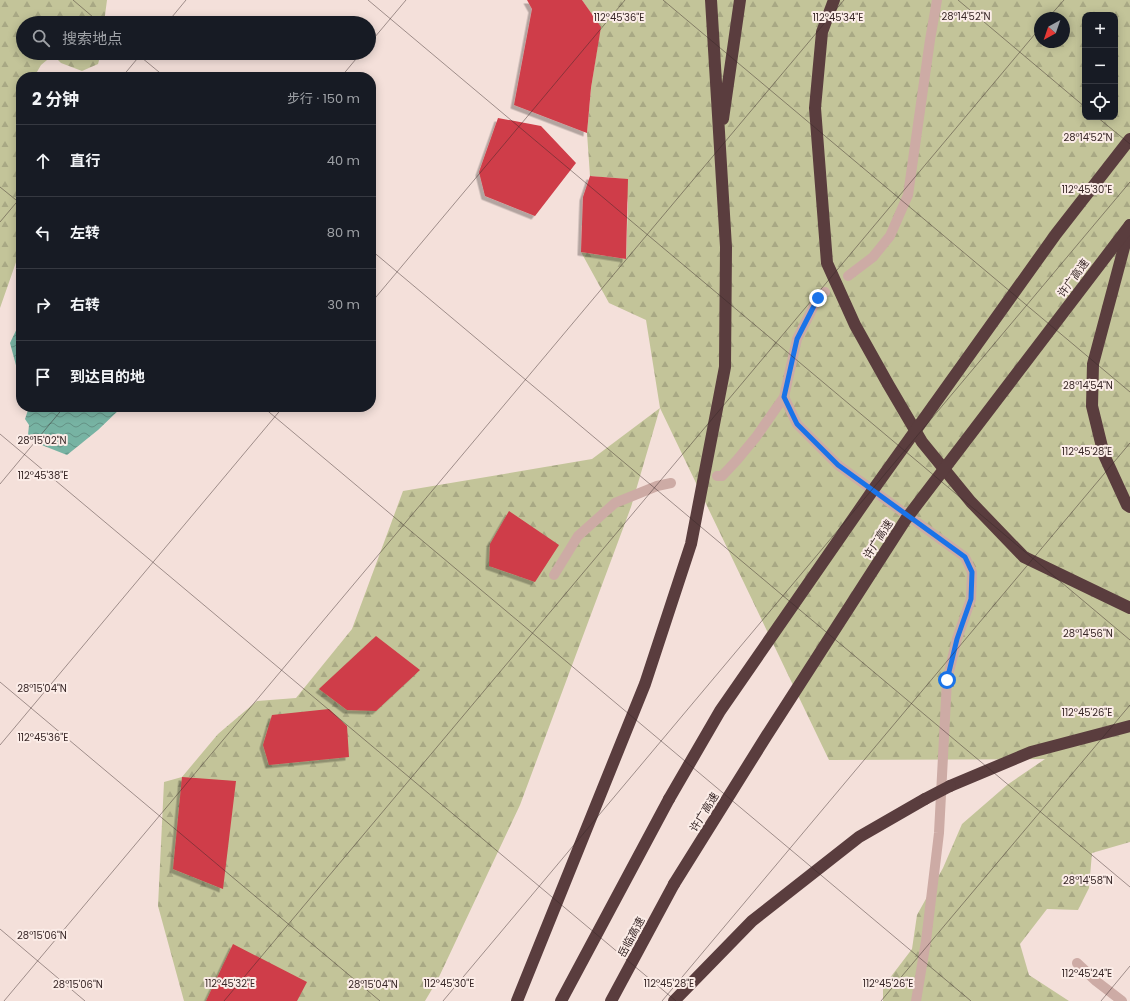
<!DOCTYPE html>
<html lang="zh">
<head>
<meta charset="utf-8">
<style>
  body { margin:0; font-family:Poppins,"Noto Sans SC",sans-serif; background:#242831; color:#f1f3f6 }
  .controls { position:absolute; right:12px; top:12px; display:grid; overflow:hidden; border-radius:8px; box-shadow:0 2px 10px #0003 }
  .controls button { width:36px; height:36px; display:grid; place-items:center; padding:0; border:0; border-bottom:1px solid #363941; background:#171b24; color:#f1f3f6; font:20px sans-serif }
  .compass { position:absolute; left:1034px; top:12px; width:36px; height:36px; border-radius:50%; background:#171b24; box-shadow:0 2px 10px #0003; rotate:220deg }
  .stop { position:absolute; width:12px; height:12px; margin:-9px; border:3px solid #1a73e8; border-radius:50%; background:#fff }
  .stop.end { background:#1a73e8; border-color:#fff; box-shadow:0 1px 4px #0008 }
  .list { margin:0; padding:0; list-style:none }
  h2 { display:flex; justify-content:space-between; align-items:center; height:52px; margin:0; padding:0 16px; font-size:17px }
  h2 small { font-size:13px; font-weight:400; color:#9ea1a6 }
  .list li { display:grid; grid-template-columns:26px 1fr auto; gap:12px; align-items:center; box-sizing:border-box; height:72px; padding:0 16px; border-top:1px solid #363941 }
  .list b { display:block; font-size:15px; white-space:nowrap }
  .list em { font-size:13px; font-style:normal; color:#9ea1a6 }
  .icon { flex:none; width:22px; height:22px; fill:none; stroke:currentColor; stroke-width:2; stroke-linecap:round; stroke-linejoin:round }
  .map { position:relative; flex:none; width:1130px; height:1001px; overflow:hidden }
  .search { position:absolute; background:#171b24; box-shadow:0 2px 10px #0003; left:16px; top:16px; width:360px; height:44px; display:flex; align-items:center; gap:10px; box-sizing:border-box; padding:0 14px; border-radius:22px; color:#9ea1a6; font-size:15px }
  .panel { position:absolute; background:#171b24; box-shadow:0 2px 10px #0003; left:16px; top:72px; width:360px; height:340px; border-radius:16px }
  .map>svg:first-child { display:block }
</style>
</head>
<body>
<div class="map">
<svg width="1130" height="1001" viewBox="0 0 1130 1001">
  <defs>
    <pattern id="forest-firs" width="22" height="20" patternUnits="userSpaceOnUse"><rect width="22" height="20" fill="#c3c499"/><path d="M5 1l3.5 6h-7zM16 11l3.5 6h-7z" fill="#a8a884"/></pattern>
    <pattern id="water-waves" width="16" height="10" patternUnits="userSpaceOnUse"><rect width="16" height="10" fill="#77b3a3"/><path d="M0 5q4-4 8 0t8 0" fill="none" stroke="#639285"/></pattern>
    <filter id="shadow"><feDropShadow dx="-3.5" dy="3.5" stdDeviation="0" flood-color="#0004"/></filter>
  </defs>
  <rect width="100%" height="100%" fill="#f4e0da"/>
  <path fill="url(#forest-firs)" fill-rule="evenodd" d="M0,0H107L104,23H23V53H101L98,64L82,71L61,63L53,55L41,65L34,77H21V110L20,114L21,117V248L0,308Z
    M582,0H1130V842L1092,853L1089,888L1078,910L1047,909L1020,944L1029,975L1069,1001H883V987L912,949L917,915L943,868L962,824L1007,785L1045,759L829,760L660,408L631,507L520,805L438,979L425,1001H184L158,906L164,782L182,777L218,734L257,701L296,698L352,629L403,491L592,459L660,408L646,320L609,303L581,252L626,259L628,203L624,179L590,176L587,133L591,88L600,30L599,25ZM1085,15H1115V117H1085ZM1040,18H1064V42H1040Z"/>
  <path fill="url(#water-waves)" d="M21,320V384L10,343Z
    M27,407H122L98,430L67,455L34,442L28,435L29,425L25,419L28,410Z"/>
  <path fill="#cf3d48" filter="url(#shadow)" d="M527,0H582L601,27L591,88L587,133L514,105L532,9Z
    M498,118L541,126L576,163L535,216L485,196L479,172Z
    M590,176L628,179L626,259L581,252L583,197Z
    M509,511L559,545L535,582L489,566L490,544Z
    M376,636L420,670L376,711L347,710L319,689Z
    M329,709L347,726L349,757L269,765L263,745L272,715Z
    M182,777L236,781L223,889L173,869Z
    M233,944L307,982L297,1001H206Z"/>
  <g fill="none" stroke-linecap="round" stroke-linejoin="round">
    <path stroke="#cdaba5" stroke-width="10" d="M848,276L873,257L890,236L908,195L930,40L937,0
      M825,292L818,298L797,339L784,397L797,424L838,465L965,557L972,572L971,599L957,639L947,680L939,833L926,941L916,1001
      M717,476H722L737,460L756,437L784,397
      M554,575L578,536L615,503L657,486L671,483
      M1077,963L1096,981L1122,1001"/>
    <path stroke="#5a3d3e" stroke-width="12" d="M834,0L822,32L815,108L827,263L855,325L888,384L922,442L971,502L1024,557L1130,608
      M723,119L740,0
      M1130,225L1093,364L1092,406L1104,455L1127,505L1130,507
      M950,786L1031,752L1130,726
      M517,1001L645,684L691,544L725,367L726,247L711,0
      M561,1001L669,799
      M611,1001L674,884
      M674,1001L752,921L859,837L925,799"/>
    <path stroke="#5a3d3e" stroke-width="12" d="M669,799L720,711L873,490L1056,234L1130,139
      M925,799L950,786
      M674,884L767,735L906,519L1130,225"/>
  </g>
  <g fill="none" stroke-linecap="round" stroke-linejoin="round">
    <path stroke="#1a73e8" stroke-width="5" d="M818,298L797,339L784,397L797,424L838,465L965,557L972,572L971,599L957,639L947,680"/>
  </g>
  <path fill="none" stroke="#382727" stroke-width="1" stroke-opacity="0.45" d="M73,0L100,23M368,0L1130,640M663,0L1130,392M958,0L1085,107M1048,18L1064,0M167,23L186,0M369,44L406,0M136,53L165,77M122,77L142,53M341,77L361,53M1097,117L1130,144M0,187L21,204M0,222L21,197M371,250L1130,887M371,303L625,0M263,407L971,1001M0,434L676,1001M0,484L64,407M0,682L380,1001M0,745L283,407M0,929L85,1001M4,1001L844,0M224,1001L1040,28M443,1001L1130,182M662,1001L1130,443M881,1001L1130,705M1101,1001L1130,966"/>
  <g text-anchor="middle" stroke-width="4" stroke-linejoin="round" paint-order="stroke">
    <g font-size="11" fill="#382727" stroke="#fbece7">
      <text transform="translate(1073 278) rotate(-53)" y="4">许广高速</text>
      <text transform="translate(878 539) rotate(-57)" y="4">许广高速</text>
      <text transform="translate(704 812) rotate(-58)" y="4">许广高速</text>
      <text transform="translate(631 937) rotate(-62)" y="4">岳临高速</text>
    </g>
  </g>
  <g font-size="10" text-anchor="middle" fill="#382727" stroke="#fbece7" stroke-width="4" stroke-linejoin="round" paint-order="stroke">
    <text x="966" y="20">28°14'52"N</text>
    <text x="619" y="21">112°45'36"E</text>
    <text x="838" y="21">112°45'34"E</text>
    <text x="1088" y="141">28°14'52"N</text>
    <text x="1087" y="193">112°45'30"E</text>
    <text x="1088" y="389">28°14'54"N</text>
    <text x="42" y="444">28°15'02"N</text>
    <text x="1087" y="455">112°45'28"E</text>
    <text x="43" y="479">112°45'38"E</text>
    <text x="1088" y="637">28°14'56"N</text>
    <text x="42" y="692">28°15'04"N</text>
    <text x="1087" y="716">112°45'26"E</text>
    <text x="43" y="741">112°45'36"E</text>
    <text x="1088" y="884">28°14'58"N</text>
    <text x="42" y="939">28°15'06"N</text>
    <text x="1087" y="977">112°45'24"E</text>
    <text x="230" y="987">112°45'32"E</text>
    <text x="449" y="987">112°45'30"E</text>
    <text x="669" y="987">112°45'28"E</text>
    <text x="888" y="987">112°45'26"E</text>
    <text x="78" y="988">28°15'06"N</text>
    <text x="373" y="988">28°15'04"N</text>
  </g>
</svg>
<div class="controls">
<button>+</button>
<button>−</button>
<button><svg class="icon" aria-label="locate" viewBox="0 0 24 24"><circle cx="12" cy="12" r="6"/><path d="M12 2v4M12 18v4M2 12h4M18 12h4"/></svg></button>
</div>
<svg class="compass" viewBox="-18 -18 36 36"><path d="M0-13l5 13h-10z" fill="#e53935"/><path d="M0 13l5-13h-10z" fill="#9ea1a6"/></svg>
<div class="stop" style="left:947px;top:680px"></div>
<div class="stop end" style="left:818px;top:298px"></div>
<div class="search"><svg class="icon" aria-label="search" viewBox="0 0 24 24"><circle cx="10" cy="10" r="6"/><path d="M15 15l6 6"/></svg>搜索地点</div>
<section class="panel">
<h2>2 分钟<small>步行 · 150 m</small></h2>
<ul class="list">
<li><svg class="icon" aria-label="ahead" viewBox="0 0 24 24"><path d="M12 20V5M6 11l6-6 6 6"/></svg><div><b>直行</b></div><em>40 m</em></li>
<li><svg class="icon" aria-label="left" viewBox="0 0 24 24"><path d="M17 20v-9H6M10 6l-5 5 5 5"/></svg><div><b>左转</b></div><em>80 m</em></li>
<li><svg class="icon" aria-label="right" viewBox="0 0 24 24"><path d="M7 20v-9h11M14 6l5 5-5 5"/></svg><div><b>右转</b></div><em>30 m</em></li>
<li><svg class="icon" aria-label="arrive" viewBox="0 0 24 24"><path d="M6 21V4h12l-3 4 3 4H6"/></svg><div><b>到达目的地</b></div></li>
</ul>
</section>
</div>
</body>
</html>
